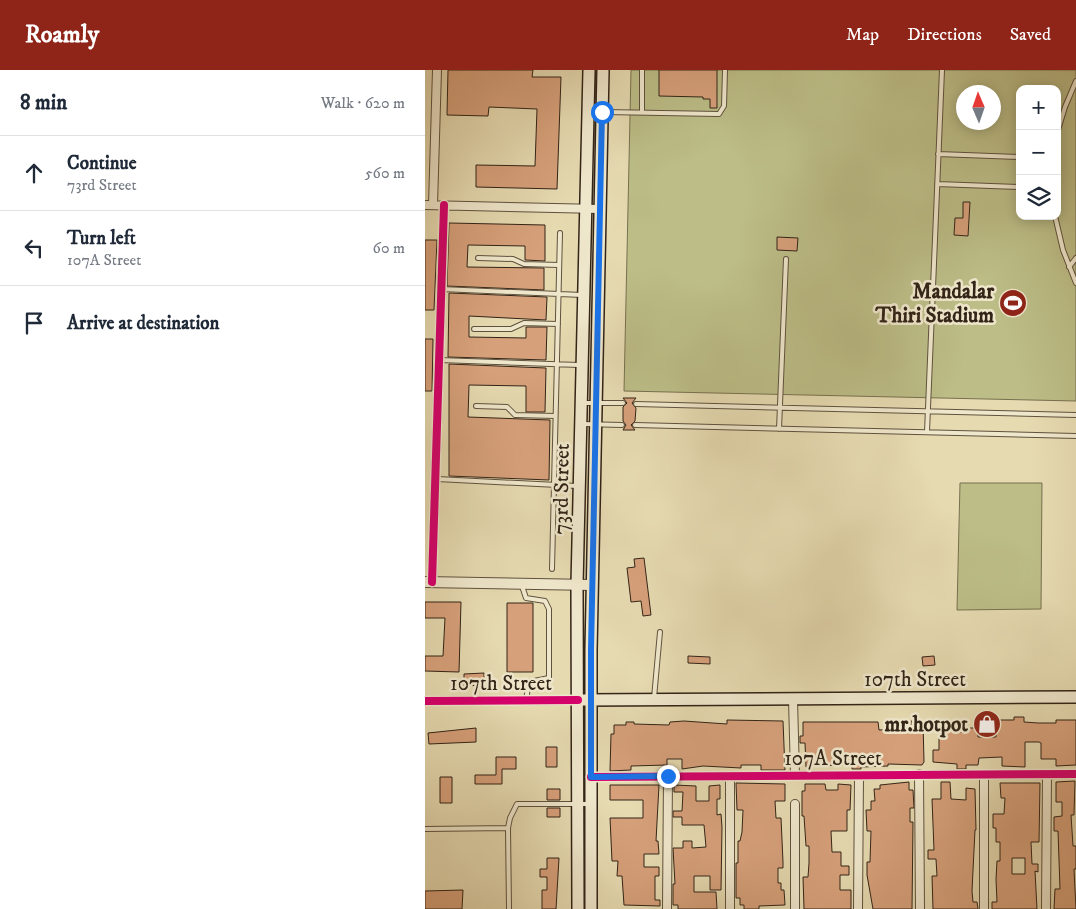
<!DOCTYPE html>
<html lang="en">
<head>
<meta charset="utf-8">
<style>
  body { margin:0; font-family:"IM FELL DW Pica",serif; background:#f6f6f7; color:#1f2937 }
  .controls { position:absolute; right:15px; top:15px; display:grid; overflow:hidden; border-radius:10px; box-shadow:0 2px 12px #0003 }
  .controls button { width:45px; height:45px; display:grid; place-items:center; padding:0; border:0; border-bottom:1px solid #e0e1e3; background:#fff; color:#1f2937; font:25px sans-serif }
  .compass { position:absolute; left:531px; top:15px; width:45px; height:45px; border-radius:50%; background:#fff; box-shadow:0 2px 12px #0003; rotate:358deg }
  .stop { position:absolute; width:15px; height:15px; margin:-11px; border:4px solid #1a73e8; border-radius:50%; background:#fff }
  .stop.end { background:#1a73e8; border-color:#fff; box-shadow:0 1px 5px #0008 }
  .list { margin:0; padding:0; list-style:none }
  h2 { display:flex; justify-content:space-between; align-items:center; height:65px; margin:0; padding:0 20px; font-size:21px }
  h2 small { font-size:16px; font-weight:400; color:#747a83 }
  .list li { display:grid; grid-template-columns:32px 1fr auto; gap:15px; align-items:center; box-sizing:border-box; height:75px; padding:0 20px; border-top:1px solid #e0e1e3 }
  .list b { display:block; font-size:19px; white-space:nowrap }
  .list p { margin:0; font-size:16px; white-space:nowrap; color:#747a83 }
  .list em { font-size:16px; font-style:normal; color:#747a83 }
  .icon { flex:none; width:28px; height:28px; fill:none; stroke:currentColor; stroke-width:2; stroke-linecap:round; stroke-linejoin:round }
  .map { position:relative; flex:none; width:651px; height:839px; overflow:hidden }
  header { display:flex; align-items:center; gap:30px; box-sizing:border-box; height:70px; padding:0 25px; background:#8f2418; color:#fff }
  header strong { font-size:24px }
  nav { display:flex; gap:28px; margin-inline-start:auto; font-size:18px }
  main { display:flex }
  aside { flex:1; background:#fff }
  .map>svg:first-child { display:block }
</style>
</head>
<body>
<header>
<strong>Roamly</strong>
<nav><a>Map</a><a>Directions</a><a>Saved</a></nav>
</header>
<main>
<aside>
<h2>8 min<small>Walk · 620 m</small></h2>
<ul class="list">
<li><svg class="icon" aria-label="ahead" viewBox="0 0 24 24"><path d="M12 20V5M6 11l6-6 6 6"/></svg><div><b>Continue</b><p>73rd Street</p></div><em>560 m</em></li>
<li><svg class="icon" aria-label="left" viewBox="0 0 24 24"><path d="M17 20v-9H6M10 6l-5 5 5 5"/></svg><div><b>Turn left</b><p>107A Street</p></div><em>60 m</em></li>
<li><svg class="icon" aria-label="arrive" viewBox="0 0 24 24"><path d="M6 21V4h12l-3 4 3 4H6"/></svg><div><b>Arrive at destination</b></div></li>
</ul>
</aside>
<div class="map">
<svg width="651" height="839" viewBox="0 0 651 839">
  <rect width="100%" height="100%" fill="#e6dab1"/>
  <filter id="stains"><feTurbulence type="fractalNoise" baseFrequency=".004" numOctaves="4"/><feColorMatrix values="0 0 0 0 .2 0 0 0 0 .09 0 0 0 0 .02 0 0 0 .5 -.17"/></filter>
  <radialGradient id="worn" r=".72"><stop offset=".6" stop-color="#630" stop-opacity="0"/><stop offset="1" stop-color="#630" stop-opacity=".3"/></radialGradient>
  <path fill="#bcbd87" stroke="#77704f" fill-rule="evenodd" d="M206,0H651V331L199,321ZM595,19H632V146H595ZM538,22H568V52H538Z
    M535,413H617L616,539L532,540Z"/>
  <path fill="#d6a07a" stroke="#322417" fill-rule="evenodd" d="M23,0H108L107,7H136L132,119L51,117V95L110,96L112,39L64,37L63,46L22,45Z
    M234,0H292V38H285V29H278V27L234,26Z
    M538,132H545L543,166L529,165L530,148H538Z
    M24,153L120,155V191L100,190V176L43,175L42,197L119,198V220L22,216Z
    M352,167L373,168L372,181L352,180Z
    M0,170H12L9,240H0Z
    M24,223L122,227L121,250L44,246V267L101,268V257H122L121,290L23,287Z
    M0,269H8L7,321H0Z
    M24,294L121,298L120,342H101V316L44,315L43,347L125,350L124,410L24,406Z
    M198,328H211L207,333L211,338L210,351L206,355L210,360H198L201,355L198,351V337L202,333Z
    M219,488L226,545L218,546L216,531L206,532L202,498L210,497L209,489Z
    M0,532H36L34,602L0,601V586H18L20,548H0Z
    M82,533H108V602H82Z
    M263,586L285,587V594L263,593Z
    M509,586L510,595L498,596L497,587Z
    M59,603V615L39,616V604Z
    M589,647H599V652L613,653H631V650H651V695L631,696V689H616V673L614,672H600V697L577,696V687L554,688L553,695H541V699H532V694L508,692V680H514V651H528L527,662H544V658H553V667H571V650H589Z
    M302,650L358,651L360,700H336V695H316V698L278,696L257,699V689H242V695L206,696V700L185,701L186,664H189V655H201V652H209V654L244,655L245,652L259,651L302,654Z
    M486,651H498L499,692L497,695L463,694V696L436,697V699H427V694L381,697L380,673H375V666H378V652H453L454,660L471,659L470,656L486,655Z
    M51,658V672L4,674L3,663Z
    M121,677H132V697H121Z
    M71,687H91V699H77V714H50V705H71Z
    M15,707H27V733H15Z
    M650,711L649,745H646L648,776H651V799H649L651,839H629L630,819H635L633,761H629V747L637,746V732H631V712Z
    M484,712V720H488L489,738H485V752H488L487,839H448L442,805V792H445L446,761H442L441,740H446V731H450L449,719H455V715Z
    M516,712H525L526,729L541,730V718L550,719L551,760H550L547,821L548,832H552L553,839H508L507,806H512L511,789H503V780H509L507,729H516Z
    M311,713L360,714V731H350L351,748H356L358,792V798H353V813H356V820H359L360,835L334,836V839H319V835H315V828H311V793H313V771H315L317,762L318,740H312Z
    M575,713H615L614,772H606L607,794H613V802L610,801L612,839H567V832H572L571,809L572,791H575V772H571V758H568V744H579L580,728H576ZM587,788H600V804H587Z
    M380,714H400L401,720H413V714L426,715L425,740H422V761H406L407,782H416V796H424V805H415V820H426V839H379L378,807H383L384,793V776H381L379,746H377V721H380Z
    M185,715H234L231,771H233L234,784H219V797H234V806H230V830H235V836L199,835L197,806H192L193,791H187L185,748H218V730H185Z
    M249,715L271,716V731H284V716L295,715V729H292V745L296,744L297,757L296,820H285V806H269V822H291L292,839H253V835H248V814H250L248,778H258V771H267V778L281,777L279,755H257V747H248V741H257L258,722H249Z
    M122,719H135V730H122Z
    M122,738H135V747H122Z
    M122,788H134L131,839H117V820H122V807H115V799H122Z
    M38,820L37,839H0V821Z"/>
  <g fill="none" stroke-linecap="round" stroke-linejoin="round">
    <g stroke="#5f523e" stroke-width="6">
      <path id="service" d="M217,41V0
        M179,42L294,44L299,36L300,0
        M632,63L640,37L651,11
        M513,84L595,87
        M512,114L595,117
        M630,146L638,180L651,213
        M53,188L88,189L99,194L134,195
        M644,197L651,188
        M16,219L157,225
        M49,259H86L99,253L133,254
        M14,290L154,295
        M157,333H198
        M211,334L651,345
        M51,336L82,337L90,345L130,346
        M158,354L197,355
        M210,355L651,366
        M354,359L361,189
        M502,362L517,0
        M12,409L152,416
        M127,499L135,163
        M97,516L101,528L120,531L124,539V608L104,612L101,630
        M229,628L235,562
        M83,758L84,839
        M0,759L83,758L85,748L92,734H164"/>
    </g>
    <g stroke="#5f523e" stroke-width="10">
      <path id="minor" d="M0,135L175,139
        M8,135L12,0
        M7,512L19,135
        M368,629L370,705
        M0,631L153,630
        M494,704L495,839
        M166,707L651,704
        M370,734V839
        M242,839L243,706
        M305,839V706
        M433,839L434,706
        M559,839V704
        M621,839L622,704"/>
    </g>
    <g stroke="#5f523e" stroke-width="12">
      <path id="tertiary" d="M0,512L167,515"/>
    </g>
    <g stroke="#322417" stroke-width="14">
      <path id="secondary" d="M159,630L651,627
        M153,839L152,515L164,0
        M166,839V580L178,0"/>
    </g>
    <use href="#service" stroke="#efe7cc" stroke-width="4"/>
    <use href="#minor" stroke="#efe7cc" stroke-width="8"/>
    <use href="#tertiary" stroke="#efe7cc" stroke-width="10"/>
    <use href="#secondary" stroke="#efe7cc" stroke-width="11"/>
    <g stroke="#efe7cc" stroke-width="11">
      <path id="cycleway" d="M7,512L19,135
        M0,631L153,630
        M166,707L651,704"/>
    </g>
    <use href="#cycleway" stroke="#d6006c" stroke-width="8"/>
  </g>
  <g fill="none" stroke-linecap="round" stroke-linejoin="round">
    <path stroke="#1a73e8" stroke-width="6" d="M177,42L166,580V707L243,706"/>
  </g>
  <defs>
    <g id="stadium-disc" transform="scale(1.4375)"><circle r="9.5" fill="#8f2418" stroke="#efe7cc"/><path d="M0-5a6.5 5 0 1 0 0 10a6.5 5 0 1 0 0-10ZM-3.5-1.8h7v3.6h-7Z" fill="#fff"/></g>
    <g id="shop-disc" transform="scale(1.4375)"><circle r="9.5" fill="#8f2418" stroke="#efe7cc"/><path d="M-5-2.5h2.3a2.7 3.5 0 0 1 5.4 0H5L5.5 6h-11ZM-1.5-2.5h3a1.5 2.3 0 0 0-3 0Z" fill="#fff"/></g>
  </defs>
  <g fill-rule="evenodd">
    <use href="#stadium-disc" x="588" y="233"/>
    <use href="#shop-disc" x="562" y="654"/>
  </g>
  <g text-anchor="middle" stroke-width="5" stroke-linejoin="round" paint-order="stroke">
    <g font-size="21" font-weight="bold" fill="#322417" stroke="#efe7cc" text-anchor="end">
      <text x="569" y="228">Mandalar<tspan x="569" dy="24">Thiri Stadium</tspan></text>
      <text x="543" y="661">mr.hotpot</text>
    </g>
    <g font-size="21" fill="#322417" stroke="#efe7cc">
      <text transform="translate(136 419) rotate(-89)" y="7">73rd Street</text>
      <text x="490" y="616">107th Street</text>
      <text x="76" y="620">107th Street</text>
      <text x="408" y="695">107A Street</text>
    </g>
  </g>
  <rect width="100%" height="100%" filter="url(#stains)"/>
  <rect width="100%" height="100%" fill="url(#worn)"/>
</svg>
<div class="controls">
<button>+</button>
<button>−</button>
<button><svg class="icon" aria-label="layers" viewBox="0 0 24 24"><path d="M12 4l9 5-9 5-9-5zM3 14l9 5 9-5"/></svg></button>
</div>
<svg class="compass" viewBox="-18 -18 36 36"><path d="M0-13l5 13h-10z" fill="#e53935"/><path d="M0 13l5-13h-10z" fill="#747a83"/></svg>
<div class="stop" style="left:177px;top:42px"></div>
<div class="stop end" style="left:243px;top:706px"></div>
</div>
</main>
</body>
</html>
